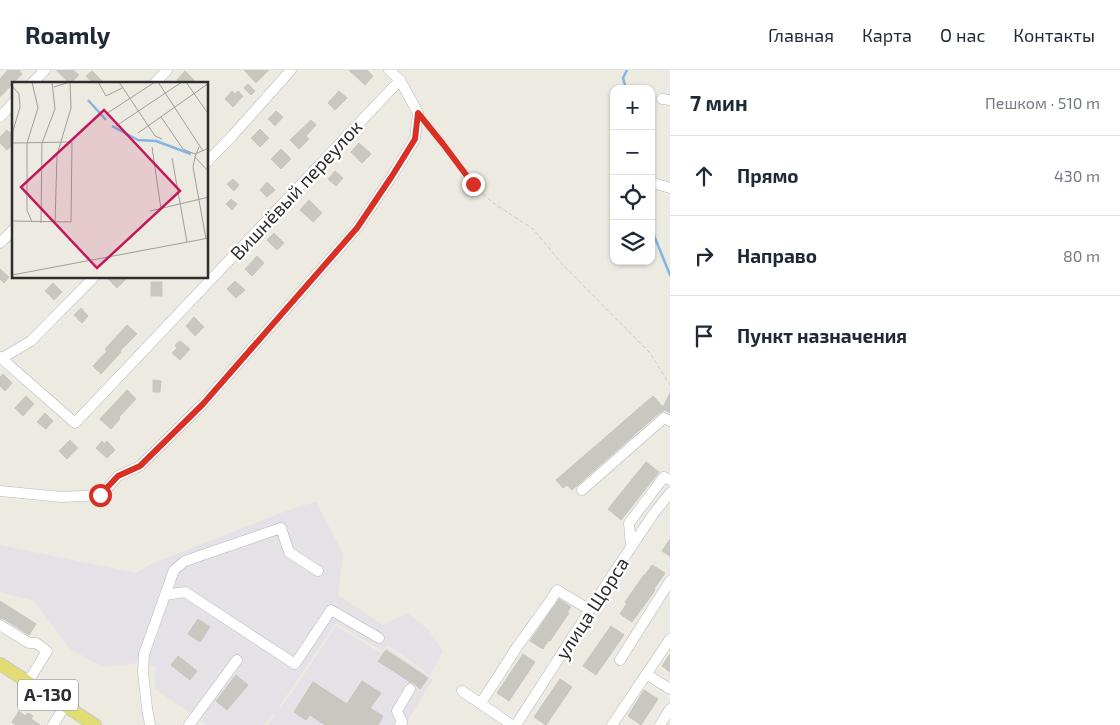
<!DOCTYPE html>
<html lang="ru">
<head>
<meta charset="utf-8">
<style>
  body { margin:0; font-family:"Exo 2",sans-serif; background:#f6f6f7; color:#1f2937 }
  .controls { position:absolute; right:15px; top:15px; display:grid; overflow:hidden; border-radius:10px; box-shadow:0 1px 4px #0004 }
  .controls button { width:45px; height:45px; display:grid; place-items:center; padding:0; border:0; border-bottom:1px solid #e0e1e3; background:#fff; color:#1f2937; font:25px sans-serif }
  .stop { position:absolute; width:15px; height:15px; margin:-11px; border:4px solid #d93025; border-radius:50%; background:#fff }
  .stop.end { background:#d93025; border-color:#fff; box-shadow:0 1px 5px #0008 }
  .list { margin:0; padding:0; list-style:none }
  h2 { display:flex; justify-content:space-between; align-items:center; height:65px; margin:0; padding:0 20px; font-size:21px }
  h2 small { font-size:16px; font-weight:400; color:#747a83 }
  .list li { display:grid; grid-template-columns:32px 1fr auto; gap:15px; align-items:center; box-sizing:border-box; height:80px; padding:0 20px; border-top:1px solid #e0e1e3 }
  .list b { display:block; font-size:19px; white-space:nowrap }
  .list em { font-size:16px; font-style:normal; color:#747a83 }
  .icon { flex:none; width:28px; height:28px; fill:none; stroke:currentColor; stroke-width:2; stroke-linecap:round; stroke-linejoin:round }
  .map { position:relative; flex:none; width:670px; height:655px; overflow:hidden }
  header { display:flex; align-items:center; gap:30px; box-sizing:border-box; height:70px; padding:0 25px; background:#fff; border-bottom:1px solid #e0e1e3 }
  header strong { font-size:24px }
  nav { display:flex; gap:28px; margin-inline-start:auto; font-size:18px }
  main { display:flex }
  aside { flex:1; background:#fff }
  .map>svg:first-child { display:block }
</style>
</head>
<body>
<header>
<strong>Roamly</strong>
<nav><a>Главная</a><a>Карта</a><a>О нас</a><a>Контакты</a></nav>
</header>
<main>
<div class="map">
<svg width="670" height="655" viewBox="0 0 670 655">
  <rect width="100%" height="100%" fill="#edeae2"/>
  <path fill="#e4e1e7" d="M316,432L343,484L338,525L383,555L407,543L428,559L443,581L430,605L388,575L383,581L336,553L280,635V637L290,626L336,556L381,583L388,578L433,609L405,655H268L275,645L271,646L264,655H207L155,619L154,605L157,599L145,592L104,597L70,579L34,531L0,522V475L136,503L151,494L294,438Z"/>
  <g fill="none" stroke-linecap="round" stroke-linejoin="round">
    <path stroke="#82b6e1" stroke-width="2.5" d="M626,19L623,8L627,0
      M651,158L670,205"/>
  </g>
  <path fill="#c9c8c0" stroke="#c8c6bb" d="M8,0H19L22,4L0,27V9Z
    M56,0H73L79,5L70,14Z
    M244,0H269L256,13Z
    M349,0H367L373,6L365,15Z
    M92,1L105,14H93L86,6Z
    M185,1L198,14H181L177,10Z
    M248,14L255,21L251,25L244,18Z
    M232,21L235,24L238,21L243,26L233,37L225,29Z
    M339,21L347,28L335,40L328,33Z
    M276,41L283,47L275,56L268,49Z
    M311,50L316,55L306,66L309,69L299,79L290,70Z
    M14,59V73L7,80L0,73V67L7,60L10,63Z
    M260,59L269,68L260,77L251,68Z
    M359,73L371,84L362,93L351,82Z
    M281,79L291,89L281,99L271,89Z
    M335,101L343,108L336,116L328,109Z
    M233,109L239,115L234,121L227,114Z
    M267,112L275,120L267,127L260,120Z
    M231,129L237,134L232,140L226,134Z
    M309,130L322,143L313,152L300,140Z
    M274,163L284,173L277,180L267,170Z
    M257,186L264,193L252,206L245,199Z
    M0,199L9,207L4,213L0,209Z
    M107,208H127L117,218Z
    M235,211L245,220L236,228L227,219Z
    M151,212H162V226H151Z
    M53,213L62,222L54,230L45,221Z
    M81,238L88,246L82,253L74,245Z
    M194,247L204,257L195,266L186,256Z
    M127,255L137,264L120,281L121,282L101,304L93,296L107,281L105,279Z
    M180,271L190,279L180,290L172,283L177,278L175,275Z
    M3,304L12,313L5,321L0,316V307Z
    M153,310L161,311L160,322H153Z
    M127,320L136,329L119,347L120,349L111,359L100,349Z
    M670,323V343L665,340L659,343L572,420L567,415L563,418L556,410L653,326L663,337Z
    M26,326L34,334L23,346L15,338Z
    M45,343L53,351L46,359L37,352Z
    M70,370L78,378L67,389L59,381Z
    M102,371L104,374L107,371L115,380L107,388L96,378Z
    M646,392L659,402L621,450L608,439Z
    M670,469V486L662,481Z
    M652,495L665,503L654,519L655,520L651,526L632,552L620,544L627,533L625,532L644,505H645Z
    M559,529L571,537L567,542L569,543L550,571L549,570L543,579L530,571Z
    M0,531L36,554L29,565L4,549L0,548Z
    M198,549L210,557L200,572L188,564Z
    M611,556L624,565L596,605L583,596Z
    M386,580L428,608L420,619L414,613L410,612L378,591Z
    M523,584L535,592L509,631L497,623Z
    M670,584V602L662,596Z
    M178,586L197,601L190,610L171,595Z
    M236,605L248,615L227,640L216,631Z
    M560,609L572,617L546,655L534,647Z
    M362,611L381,623L370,638L383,646L378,655H325L310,645L306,650L294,642L313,612L347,634Z
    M644,620L658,629L641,655L628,646Z
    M19,641L25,646L28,643L33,646L31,649L40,655H16L12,652Z"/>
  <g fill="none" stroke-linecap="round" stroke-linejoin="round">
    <g stroke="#b5b5bf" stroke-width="11">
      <path id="minor" d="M31,14L45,0
        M154,14L167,0
        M662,29L670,30
        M0,47L14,32
        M208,91L233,65L291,0
        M657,114L670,118
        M0,173L14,159
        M0,287L75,353L400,10
        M2,288L31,271L93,208
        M582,420L664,348L670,351
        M0,421L62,427L101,425L118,406L140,396L203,334L357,158L392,106L415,69L418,43L400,10L389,0
        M631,477L629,453L664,407L670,410
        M165,525L185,522L295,594L331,540L379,568
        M0,555L29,573H36L47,581L28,612
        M620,590L670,511
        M646,604L670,619
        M462,621L512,655
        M481,633L517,577L551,530L557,520L590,540
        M53,655L65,636
        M150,655L147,638L143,602L144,584L174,500L185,491L281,458L289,482L318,501
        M189,655L237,590
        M400,655L402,652L397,641L410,619
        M516,655L613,504L654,443L670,423
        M612,655L670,569
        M660,655L670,639"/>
    </g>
    <g stroke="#c8c8c8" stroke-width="14">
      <path id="major" d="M0,594L95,655"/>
    </g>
    <path stroke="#c8c8c8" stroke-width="1" stroke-dasharray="4 2.5" stroke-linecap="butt" d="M426,53L473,114L492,132L533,159L564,196L650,283L670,315"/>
    <use href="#minor" stroke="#fff" stroke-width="10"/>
    <use href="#major" stroke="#e1dd73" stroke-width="12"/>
  </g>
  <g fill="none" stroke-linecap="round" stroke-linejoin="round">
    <path stroke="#d93025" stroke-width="6" d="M100,425L118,406L140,396L203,334L357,158L392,106L415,69L418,43L443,74L473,114"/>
  </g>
  <g text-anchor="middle" stroke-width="4.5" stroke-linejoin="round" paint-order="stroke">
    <rect fill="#fff" stroke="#6c6c6c" stroke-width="1" x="18" y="609.5" width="60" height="31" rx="4"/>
    <g font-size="18" font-weight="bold" fill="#2d2d2d">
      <text x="48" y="631">А-130</text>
    </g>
    <g font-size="19" fill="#2d2d2d" stroke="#fff">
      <text transform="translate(296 120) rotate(-47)" y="7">Вишнёвый переулок</text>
      <text transform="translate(592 538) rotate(-57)" y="7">улица Щорса</text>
    </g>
  </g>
  <g transform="translate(12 12)">
    <rect width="196" height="196" fill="#edeae2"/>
    <path fill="none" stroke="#82b6e1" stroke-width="2.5" d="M76,18L94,38M100,44L126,58L144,59L179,72"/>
    <path fill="none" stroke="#a09e9a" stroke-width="1" d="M86,0L94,14L110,6M107,0L143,54L150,57M146,0L191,69M174,0L197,33M0,4L7,12L8,25L1,49L0,73M42,5L58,0M94,32L143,0M149,35L171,67L183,72L197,66M104,44L170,0M126,51L197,1M0,61L60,60L59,140L0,139M140,65L149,127M187,65L183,75L197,90M183,75L181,85L194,157M160,76L175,160M138,129L197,115M20,140L15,128V61L26,26L20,0M29,141L30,61L43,27L40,0M43,141L45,73L59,26L58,0M0,193L197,156"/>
    <path fill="#c2185b" fill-opacity="0.15" stroke="#c2185b" stroke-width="2.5" d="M92,28L168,109L85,186L9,105Z"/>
    <rect width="196" height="196" fill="none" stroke="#2d2d2d" stroke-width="2.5"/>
  </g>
</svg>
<div class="controls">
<button>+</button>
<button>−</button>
<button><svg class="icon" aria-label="locate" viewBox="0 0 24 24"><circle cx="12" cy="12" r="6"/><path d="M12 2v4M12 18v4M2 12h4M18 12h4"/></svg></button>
<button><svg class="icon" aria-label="layers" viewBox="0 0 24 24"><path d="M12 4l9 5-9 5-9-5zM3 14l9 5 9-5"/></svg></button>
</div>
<div class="stop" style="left:100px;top:425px"></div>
<div class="stop end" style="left:473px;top:114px"></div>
</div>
<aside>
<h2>7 мин<small>Пешком · 510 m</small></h2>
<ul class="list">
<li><svg class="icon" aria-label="ahead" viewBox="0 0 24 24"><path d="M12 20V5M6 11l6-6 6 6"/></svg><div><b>Прямо</b></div><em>430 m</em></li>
<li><svg class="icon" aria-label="right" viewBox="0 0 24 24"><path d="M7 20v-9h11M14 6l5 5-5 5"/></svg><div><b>Направо</b></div><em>80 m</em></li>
<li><svg class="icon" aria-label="arrive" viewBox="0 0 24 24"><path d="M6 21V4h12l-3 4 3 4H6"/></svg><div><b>Пункт назначения</b></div></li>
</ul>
</aside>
</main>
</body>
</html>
